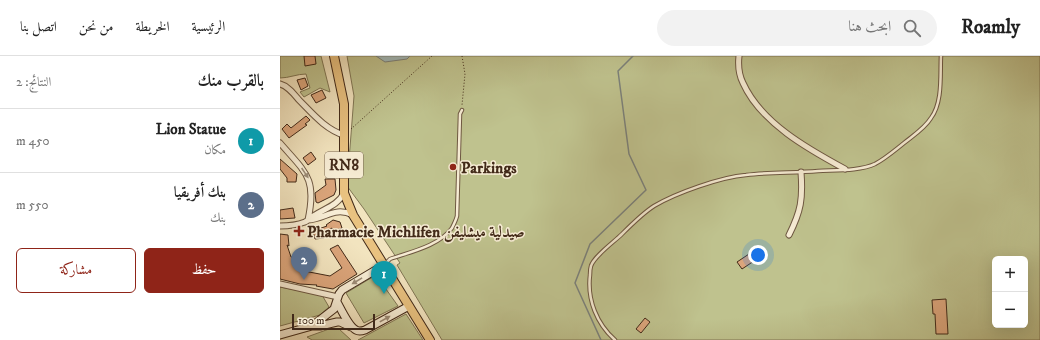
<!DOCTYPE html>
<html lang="ar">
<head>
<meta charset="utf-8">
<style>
  body { margin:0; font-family:"IM FELL DW Pica",Amiri,serif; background:#f2f2f2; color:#222; direction:rtl }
  .controls { position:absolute; right:12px; bottom:12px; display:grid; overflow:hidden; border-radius:6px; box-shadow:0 4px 16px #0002 }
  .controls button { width:36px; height:36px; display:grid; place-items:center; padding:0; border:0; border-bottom:1px solid #e0e0e0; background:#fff; color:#222; font:20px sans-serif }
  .scale { position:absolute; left:12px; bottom:10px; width:83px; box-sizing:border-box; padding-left:4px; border:2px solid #422a19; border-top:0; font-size:11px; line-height:14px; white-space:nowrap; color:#422a19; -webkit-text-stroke:3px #f7edd5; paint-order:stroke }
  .you { position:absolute; left:478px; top:199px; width:14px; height:14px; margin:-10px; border:3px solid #fff; border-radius:50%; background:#1a73e8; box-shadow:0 0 0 6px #1a73e833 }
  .badge { display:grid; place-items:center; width:26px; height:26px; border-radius:50%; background:#8f2418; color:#fff; font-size:13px; font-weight:700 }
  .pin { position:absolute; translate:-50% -33px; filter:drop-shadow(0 1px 2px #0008) }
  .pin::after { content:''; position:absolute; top:21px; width:14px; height:12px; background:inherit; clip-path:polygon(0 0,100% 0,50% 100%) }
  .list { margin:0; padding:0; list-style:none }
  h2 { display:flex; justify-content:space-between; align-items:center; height:52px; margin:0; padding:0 16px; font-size:17px }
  h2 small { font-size:13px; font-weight:400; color:#767676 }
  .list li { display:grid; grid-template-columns:26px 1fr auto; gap:12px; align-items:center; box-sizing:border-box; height:64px; padding:0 16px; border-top:1px solid #e0e0e0 }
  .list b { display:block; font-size:15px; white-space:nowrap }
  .list p { margin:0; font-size:13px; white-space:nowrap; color:#767676 }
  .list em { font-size:13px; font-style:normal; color:#767676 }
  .actions { display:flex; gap:8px; padding:12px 16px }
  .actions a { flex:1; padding:9px 0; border:1px solid #8f2418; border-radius:6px; text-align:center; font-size:14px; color:#8f2418 }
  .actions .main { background:#8f2418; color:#fff }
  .icon { flex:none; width:22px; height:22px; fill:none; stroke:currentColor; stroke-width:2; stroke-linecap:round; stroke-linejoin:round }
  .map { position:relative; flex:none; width:760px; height:284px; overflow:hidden; direction:ltr }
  header { display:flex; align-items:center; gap:24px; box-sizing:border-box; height:56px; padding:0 20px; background:#fff; border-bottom:1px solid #e0e0e0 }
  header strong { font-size:19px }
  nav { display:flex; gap:22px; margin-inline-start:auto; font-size:14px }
  .search { width:280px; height:36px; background:#f2f2f2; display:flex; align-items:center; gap:10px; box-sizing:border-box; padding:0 14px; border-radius:22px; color:#767676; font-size:15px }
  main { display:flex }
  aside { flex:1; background:#fff }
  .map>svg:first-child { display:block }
</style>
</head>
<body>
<header>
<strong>Roamly</strong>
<div class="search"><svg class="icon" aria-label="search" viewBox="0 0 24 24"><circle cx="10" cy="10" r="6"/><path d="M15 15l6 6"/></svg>ابحث هنا</div>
<nav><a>الرئيسية</a><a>الخريطة</a><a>من نحن</a><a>اتصل بنا</a></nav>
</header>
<main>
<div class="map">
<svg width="760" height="284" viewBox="0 0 760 284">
  <rect width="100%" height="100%" fill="#f2e4bf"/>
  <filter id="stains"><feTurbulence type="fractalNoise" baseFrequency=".005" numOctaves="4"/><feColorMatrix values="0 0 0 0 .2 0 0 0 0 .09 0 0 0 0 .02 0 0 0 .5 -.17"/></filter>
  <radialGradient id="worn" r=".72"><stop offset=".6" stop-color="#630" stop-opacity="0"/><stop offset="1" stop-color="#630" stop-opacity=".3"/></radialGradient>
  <path fill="#bfc28e" stroke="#807654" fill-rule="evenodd" d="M0,0H41L50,36L40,32L24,41L20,36L30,32L26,18C17,18 9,22 0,22Z
    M67,0H760V284H162L117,209L120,207L84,153L67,130L74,40ZM715,203H745V269H715Z
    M96,219L118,250L84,267L66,237Z
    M0,231L42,239L49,251L40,259L0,270Z
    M126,258L143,284H78Z
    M49,273H59L71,284H32L27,281Z"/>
  <path fill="#a1bbbd" stroke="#7b817b" d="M96,0H130L127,3L105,6Z"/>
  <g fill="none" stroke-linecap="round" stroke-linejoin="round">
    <path stroke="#7b817b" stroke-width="1.5" d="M321,284L295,227L310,188L366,134L349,98L338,15L353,0"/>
  </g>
  <path fill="#dba57b" stroke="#422a19" d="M24,0H35L36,8L25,10Z
    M25,22L28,30L21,34L17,24Z
    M42,34L46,42L36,47L31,39Z
    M26,60L30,64L25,68L27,69L9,82L2,73L7,68L11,72Z
    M31,96L36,103L28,109L23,102Z
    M0,103L17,118L16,126H7V122L0,113Z
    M45,123H55L56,134L54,139L38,147L36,146L35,137L46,129Z
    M13,152L15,162L0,163V154Z
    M53,164L60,166L62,172L54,175L52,172L43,177L44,182L35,183L33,175L47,170L46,169Z
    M0,178L8,179L9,190L7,189L11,201L25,203L24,215L50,220L62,212L50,193L58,189L77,218L53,233L36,230L37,229L20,228L0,223Z
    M475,194L480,201L462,213L457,206Z
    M666,243L668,278H656L655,258H653L652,244Z
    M365,262L370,266L361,277L356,273Z"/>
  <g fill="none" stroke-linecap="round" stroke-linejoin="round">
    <g stroke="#6e5842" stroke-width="4.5">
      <path id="lane" d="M106,207L110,203C130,196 159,190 172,172C174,168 176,164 177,160L180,58L182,54
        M335,284C317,268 307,244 310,219C310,216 310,213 311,210C314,200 334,186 342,178C352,168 363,157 374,150C396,137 441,121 466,119C490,116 514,117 538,115C555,114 580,115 595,108C606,102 615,94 624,87C634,79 645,72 651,62C663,46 660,19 661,0"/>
    </g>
    <g stroke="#6e5842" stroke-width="7">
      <path id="street" d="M459,0C458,9 459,19 463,27C481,67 528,93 565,113
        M0,28C8,30 14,38 19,44C32,57 46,74 64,79
        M0,87C26,117 37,122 28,164
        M28,164C46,163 54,150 73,159
        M0,170C8,170 17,169 25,166C29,164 31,161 35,159C46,152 58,149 64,137
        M509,179C521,155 523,143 521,116
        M0,228L58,241"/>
    </g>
    <g stroke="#422a19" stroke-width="9">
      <path id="secondary" d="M57,246C61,253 69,271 76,274C79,276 82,275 85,274L129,250
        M32,270L54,253L59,238L62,234L104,209
        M0,279L32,270H40L57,266H60L71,271"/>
    </g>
    <g stroke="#422a19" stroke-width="10">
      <path id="primary" d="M54,0L64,48V137L73,159L150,284"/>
    </g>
    <path stroke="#422a19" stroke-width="1" stroke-dasharray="1 2" stroke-linecap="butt" d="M182,0L185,18L182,49
      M71,73L152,0
      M21,266L30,263"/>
    <use href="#lane" stroke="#f7edd5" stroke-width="2.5"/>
    <use href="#street" stroke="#f7edd5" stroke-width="5"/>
    <use href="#secondary" stroke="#f7edd5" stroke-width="7"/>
    <use href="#primary" stroke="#e9c280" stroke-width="8"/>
  </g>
  <defs><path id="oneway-solid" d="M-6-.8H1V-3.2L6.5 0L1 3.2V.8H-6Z"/></defs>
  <g fill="#9c8c77">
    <use href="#oneway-solid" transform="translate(25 117) rotate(56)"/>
    <use href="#oneway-solid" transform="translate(77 225) rotate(149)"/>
    <use href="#oneway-solid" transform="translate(105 263) rotate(-29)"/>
  </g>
  <g fill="#8f2418" stroke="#f7edd5" stroke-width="1.5">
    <circle cx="173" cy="111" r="4"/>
    <path d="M17 169h4v4h4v4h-4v4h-4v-4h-4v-4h4z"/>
  </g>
  <g text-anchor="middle" stroke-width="3" stroke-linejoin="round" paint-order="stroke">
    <rect fill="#f7edd5" stroke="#786451" stroke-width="1" x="45" y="96" width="38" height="26" rx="3"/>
    <g font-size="15" font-weight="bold" fill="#422a19">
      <text x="64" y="114">RN8</text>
    </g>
    <g font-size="16" font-weight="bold" fill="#422a19" stroke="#f7edd5" text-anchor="start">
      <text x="181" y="117">Parkings</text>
      <text x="27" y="181">Pharmacie Michlifen صيدلية ميشليفن</text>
    </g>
  </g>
  <rect width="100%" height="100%" filter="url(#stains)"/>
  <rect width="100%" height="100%" fill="url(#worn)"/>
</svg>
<div class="controls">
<button>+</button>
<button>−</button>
</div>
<div class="scale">100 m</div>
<div class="you"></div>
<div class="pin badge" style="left:104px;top:238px;background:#0f9aa8">1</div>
<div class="pin badge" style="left:24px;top:224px;background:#5c6f8a">2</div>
</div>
<aside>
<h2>بالقرب منك<small>النتائج: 2</small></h2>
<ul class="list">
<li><span class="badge" style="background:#0f9aa8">1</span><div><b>Lion Statue</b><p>مكان</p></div><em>450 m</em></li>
<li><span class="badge" style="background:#5c6f8a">2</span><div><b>بنك أفريقيا</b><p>بنك</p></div><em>550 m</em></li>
</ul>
<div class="actions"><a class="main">حفظ</a><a>مشاركة</a></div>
</aside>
</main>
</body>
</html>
